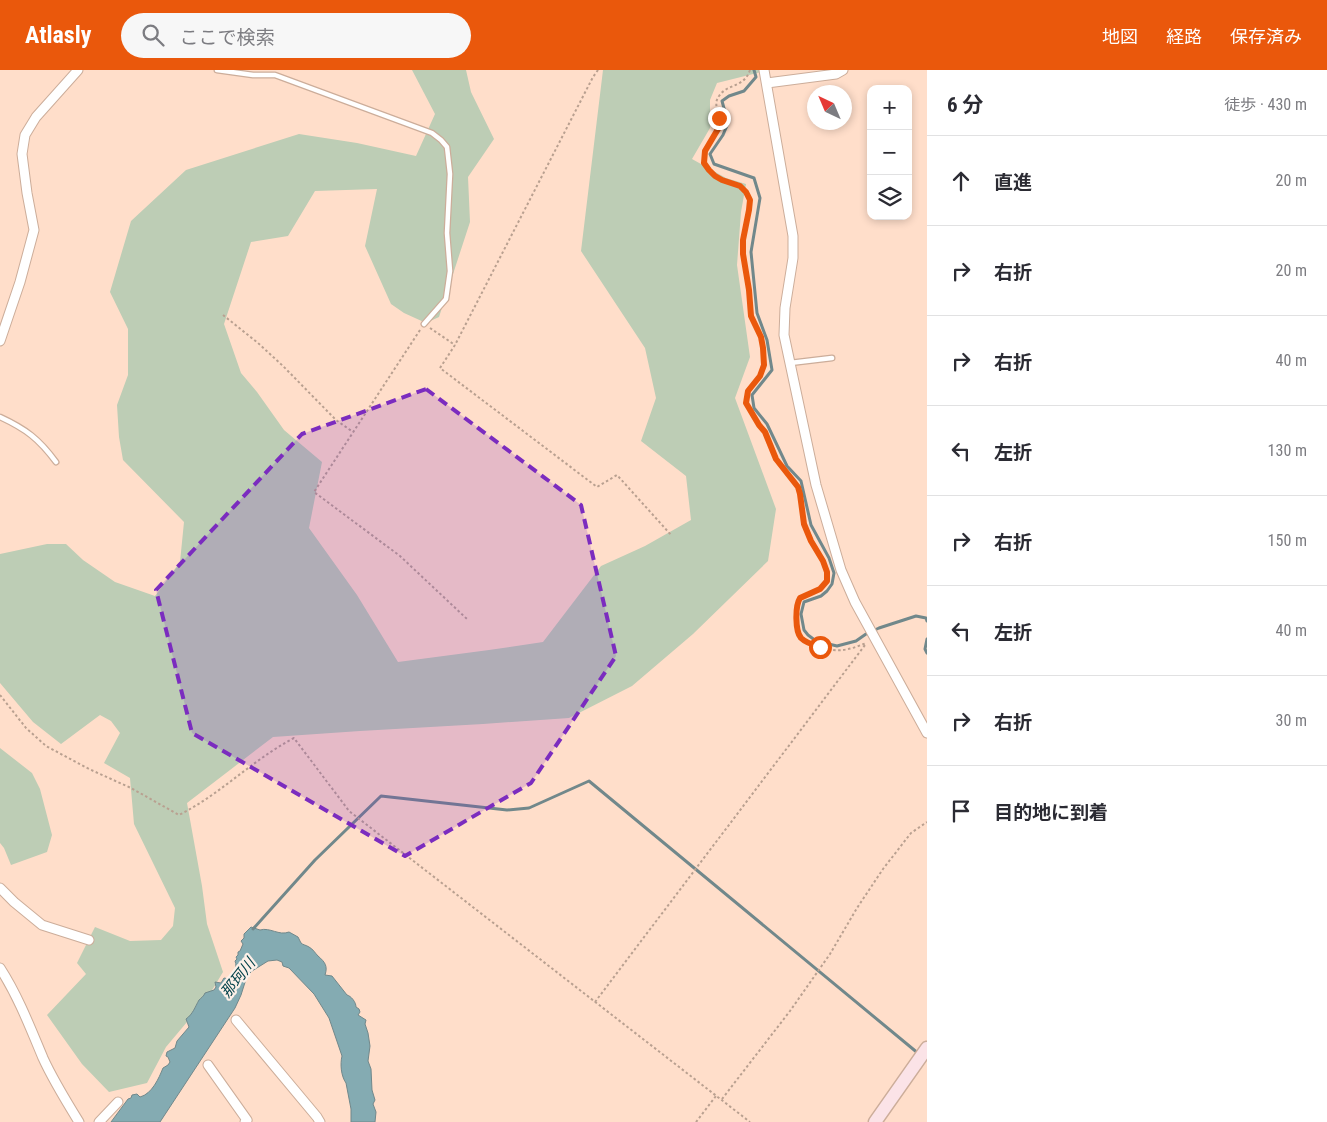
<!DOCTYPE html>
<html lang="ja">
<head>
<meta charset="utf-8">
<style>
  body { margin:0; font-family:"Roboto Condensed","Noto Sans JP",sans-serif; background:#f7f7f7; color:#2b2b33 }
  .controls { position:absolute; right:15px; top:15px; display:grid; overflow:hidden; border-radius:10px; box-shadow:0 2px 8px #0003 }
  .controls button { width:45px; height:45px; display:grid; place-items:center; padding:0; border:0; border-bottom:1px solid #e1e1e2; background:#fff; color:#2b2b33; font:25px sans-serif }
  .compass { position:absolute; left:807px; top:15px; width:45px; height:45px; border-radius:50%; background:#fff; box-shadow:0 2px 8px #0003; rotate:316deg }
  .stop { position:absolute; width:15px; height:15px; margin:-11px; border:4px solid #ea580c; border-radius:50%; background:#fff }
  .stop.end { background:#ea580c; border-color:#fff; box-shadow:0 1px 5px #0008 }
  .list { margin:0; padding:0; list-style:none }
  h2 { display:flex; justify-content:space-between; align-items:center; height:65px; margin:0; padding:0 20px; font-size:21px }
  h2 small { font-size:16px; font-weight:400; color:#7c7c81 }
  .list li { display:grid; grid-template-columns:32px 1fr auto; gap:15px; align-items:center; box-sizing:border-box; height:90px; padding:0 20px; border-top:1px solid #e1e1e2 }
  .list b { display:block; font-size:19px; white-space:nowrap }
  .list em { font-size:16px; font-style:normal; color:#7c7c81 }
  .icon { flex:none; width:28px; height:28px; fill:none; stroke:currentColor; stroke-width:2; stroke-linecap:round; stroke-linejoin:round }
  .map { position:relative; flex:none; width:927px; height:1052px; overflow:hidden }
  header { display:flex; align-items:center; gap:30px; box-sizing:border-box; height:70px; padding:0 25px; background:#ea580c; color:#fff }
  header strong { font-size:24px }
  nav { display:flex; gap:28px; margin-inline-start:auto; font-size:18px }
  .search { width:350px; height:45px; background:#f7f7f7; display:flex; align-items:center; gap:12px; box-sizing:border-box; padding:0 18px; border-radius:28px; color:#7c7c81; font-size:19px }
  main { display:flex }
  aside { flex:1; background:#fff }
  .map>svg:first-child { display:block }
</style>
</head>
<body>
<header>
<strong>Atlasly</strong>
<div class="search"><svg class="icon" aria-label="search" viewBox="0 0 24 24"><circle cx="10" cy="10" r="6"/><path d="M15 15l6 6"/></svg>ここで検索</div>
<nav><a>地図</a><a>経路</a><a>保存済み</a></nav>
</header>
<main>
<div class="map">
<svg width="927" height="1052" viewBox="0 0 927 1052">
  <rect width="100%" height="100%" fill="#ffdeca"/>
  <path fill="#bdcdb5" d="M412,0H466L471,22L494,69L468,107L470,152L439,247L426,253L404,243L391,234L365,176L377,119L315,121L288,166L251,172L224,254L241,303L257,322L284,360L322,392L309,458L357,525L398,592L489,580L543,572L601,496L645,476L691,450L686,406L641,371L656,328L645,278L581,181L603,0H769L717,13L710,30V58L692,89L726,108L746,114L741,142L737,195L750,287L735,328L776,439L768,491L693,564L632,616L569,648L483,654L360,661L273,667L187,733L202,816L207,854L223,902L208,927L166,977L147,1013L109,1022L82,994L47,945L86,904L77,893L95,857L130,871L161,870L173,856L175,838L134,754L130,708L104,693L120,663L111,651L100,645L61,674L33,652L0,613V484L47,474H66L83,490L115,512L155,526L180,492L184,452L123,390L119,367L117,335L128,305V259L110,222L131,151L186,100L299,64L357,73L416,86L435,44Z
    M0,678L32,703L40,719L52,765L47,782L11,795L4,778L0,773Z"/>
  <path fill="#84abb2" stroke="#71888b" d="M251,857L260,860C270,857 279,866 289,862L298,867L301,873C303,875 306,875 309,877C313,879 315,883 318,886C325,892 328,896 325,905L332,906L347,925C351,926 356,932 356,937L359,939L360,942L358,945L366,950L365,954L368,963L370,976L368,991L371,999L372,1020L375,1030L373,1034L376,1042L375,1052H351V1039L346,1013C341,1006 340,994 342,986L329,948L314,924L289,898L283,896L282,892L277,890L268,891L252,901L247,906L241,925L235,938L160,1052H111L128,1029L131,1028L132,1025L137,1024L140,1027C152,1024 159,1008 163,998L168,995L170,992L168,987L166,986L167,982L175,978L177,971L189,957L186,949C193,944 195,937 199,930C201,928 204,926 205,923L214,920L216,917L215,912L221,913L224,908L229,909C233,904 238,898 235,891L237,889L236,887L238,885V882L240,881L243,874L241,871L244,868V864Z"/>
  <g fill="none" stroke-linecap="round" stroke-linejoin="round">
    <path stroke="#71888b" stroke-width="3" d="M754,0L756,7L744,21L729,26L722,31L728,53L723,65L710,84L714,94L754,108L760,128L751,182L757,243L767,270L772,300L752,325L754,338L767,354L787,396L801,411L811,455L829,488L834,503L832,514L827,521L821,526L804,532L801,544L804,560L808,565L816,571L837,576L856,571L866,564L879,558L916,546L926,548L927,551
      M927,569L925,579L927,583
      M253,859L315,790L381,726L507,740L529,738L589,711L919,984"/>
    <g stroke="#ccad9a" stroke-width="7">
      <path id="lane" d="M217,0L253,5H275L432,63L441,70L447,77L450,104L447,163L450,201L446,229L424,254
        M790,293L832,288
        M0,347C26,359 39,369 56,392"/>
    </g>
    <g stroke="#ccad9a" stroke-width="11">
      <path id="street" d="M764,0L793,166V188L785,238L784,265L816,415L841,500L855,532L927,663
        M767,13L836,4L843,0
        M0,271L20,212L34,160L27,123L22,84L25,65L36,47L78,0
        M0,818L14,832L42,855L89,870
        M0,898C18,926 30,957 43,988C53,1010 66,1031 79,1052
        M236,950L317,1047L320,1052
        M208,995L247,1050L245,1052
        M99,1052L118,1032"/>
    </g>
    <g stroke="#ccad9a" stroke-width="15">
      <path id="secondary" d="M875,1052L927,978"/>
    </g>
    <path stroke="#b9a090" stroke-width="2" stroke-dasharray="2.5 2.5" stroke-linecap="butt" d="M598,0L593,7L455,275L440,298L597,417L617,405L672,466
      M750,0C744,18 728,13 719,26C712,35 721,45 720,55C718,68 703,75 703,89C704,112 741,108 748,125C752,134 748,143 746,151C744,161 742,172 743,181C744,194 747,206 749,219C750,228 749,240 752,249C753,253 756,256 757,259C762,269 765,281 764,292C764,308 748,315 746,333C751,343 758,352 764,362C771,371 772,383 778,393C783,401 792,407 797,417C802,425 801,436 803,446C804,455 807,464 811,471C816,482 827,493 827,505C828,526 803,520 798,531C793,540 797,555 799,565C807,575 830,582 843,580C851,579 859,576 866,573
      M223,245L258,273L283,296L336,350L353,362
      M430,258L455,275
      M420,260L314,422L400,486L467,549
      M0,625L26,658L46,676L89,699L131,718L179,745C221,724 252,690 294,668L349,741L750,1052
      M595,932L865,575
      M722,1029L790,941L830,884L857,838L883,799L911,763L927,752
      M696,1052L716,1026"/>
    <use href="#lane" stroke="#fff" stroke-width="4.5"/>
    <use href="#street" stroke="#fff" stroke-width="9"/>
    <use href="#secondary" stroke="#fbe3e7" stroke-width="12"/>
  </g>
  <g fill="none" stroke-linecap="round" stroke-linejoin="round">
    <path stroke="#ea580c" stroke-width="6" d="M719,48L720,55L718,59L705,81L704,93L709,100L715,106L722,110L740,116L746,122L750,130L749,140L743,170V184L749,220L751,246L761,267L763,278L764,295L760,306L748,321L746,333L759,355L765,362L776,389L798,417L800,424L804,454L811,471L823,491L827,502V511L820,519L800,528C795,536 795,561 801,568C806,573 813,575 820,577"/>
  </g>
  <path fill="#7b2cbf" fill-opacity="0.2" stroke="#7b2cbf" stroke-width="4" stroke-dasharray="10 6" stroke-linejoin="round" d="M426,319L581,435L616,586L531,713L405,786L192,663L156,520L302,364Z"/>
  <g text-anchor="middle" stroke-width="4.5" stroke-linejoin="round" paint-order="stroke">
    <g font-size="15" font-style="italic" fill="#014049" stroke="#fdf0e8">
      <text transform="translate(238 908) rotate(-52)" y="5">那珂川</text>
    </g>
  </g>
</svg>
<div class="controls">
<button>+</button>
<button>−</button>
<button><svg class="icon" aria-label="layers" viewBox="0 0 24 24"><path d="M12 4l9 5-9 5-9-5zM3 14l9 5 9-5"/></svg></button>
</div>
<svg class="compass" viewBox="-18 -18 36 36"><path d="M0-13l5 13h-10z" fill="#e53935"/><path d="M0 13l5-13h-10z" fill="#7c7c81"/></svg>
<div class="stop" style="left:820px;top:577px"></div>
<div class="stop end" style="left:719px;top:48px"></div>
</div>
<aside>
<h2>6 分<small>徒歩 · 430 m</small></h2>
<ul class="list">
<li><svg class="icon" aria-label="ahead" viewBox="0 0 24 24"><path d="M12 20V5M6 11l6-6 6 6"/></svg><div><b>直進</b></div><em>20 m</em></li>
<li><svg class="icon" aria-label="right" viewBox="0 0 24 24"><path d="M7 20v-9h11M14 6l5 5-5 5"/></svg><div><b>右折</b></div><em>20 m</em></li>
<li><svg class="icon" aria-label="right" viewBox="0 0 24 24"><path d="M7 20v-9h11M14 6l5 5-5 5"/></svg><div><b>右折</b></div><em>40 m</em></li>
<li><svg class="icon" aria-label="left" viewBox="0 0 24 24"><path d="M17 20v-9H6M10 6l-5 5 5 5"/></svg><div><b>左折</b></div><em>130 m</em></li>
<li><svg class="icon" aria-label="right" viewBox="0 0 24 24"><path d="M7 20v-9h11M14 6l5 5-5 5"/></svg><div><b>右折</b></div><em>150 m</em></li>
<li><svg class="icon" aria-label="left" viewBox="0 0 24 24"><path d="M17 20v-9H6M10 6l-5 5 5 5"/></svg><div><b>左折</b></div><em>40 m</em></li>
<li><svg class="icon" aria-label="right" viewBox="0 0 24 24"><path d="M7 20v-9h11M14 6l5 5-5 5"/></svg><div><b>右折</b></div><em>30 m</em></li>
<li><svg class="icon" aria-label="arrive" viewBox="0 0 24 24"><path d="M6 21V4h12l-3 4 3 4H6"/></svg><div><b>目的地に到着</b></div></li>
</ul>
</aside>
</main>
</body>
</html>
